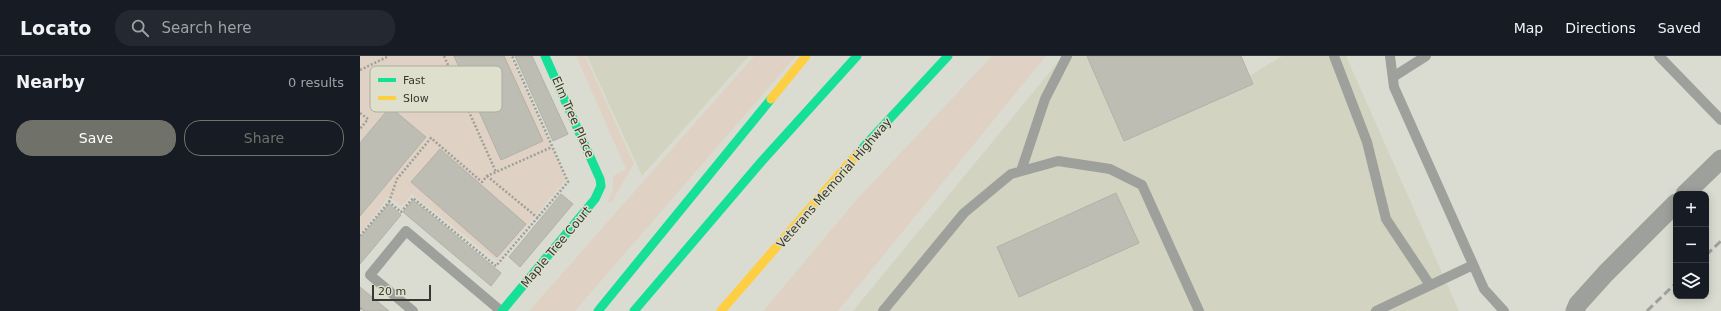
<!DOCTYPE html>
<html lang="en">
<head>
<meta charset="utf-8">
<style>
  body { margin:0; font-family:"DejaVu Sans",sans-serif; background:#242831; color:#f1f3f6 }
  .controls { position:absolute; right:12px; bottom:12px; display:grid; overflow:hidden; border-radius:8px; box-shadow:0 2px 10px #0003 }
  .controls button { width:36px; height:36px; display:grid; place-items:center; padding:0; border:0; border-bottom:1px solid #363941; background:#171b24; color:#f1f3f6; font:20px sans-serif }
  .scale { position:absolute; left:12px; bottom:10px; width:59px; box-sizing:border-box; padding-left:4px; border:2px solid #373830; border-top:0; font-size:11px; line-height:14px; white-space:nowrap; color:#373830; -webkit-text-stroke:3px #dee0cd; paint-order:stroke }
  .list { margin:0; padding:0; list-style:none }
  h2 { display:flex; justify-content:space-between; align-items:center; height:52px; margin:0; padding:0 16px; font-size:17px }
  h2 small { font-size:13px; font-weight:400; color:#9ea1a6 }
  .actions { display:flex; gap:8px; padding:12px 16px }
  .actions a { flex:1; padding:9px 0; border:1px solid #707168; border-radius:16px; text-align:center; font-size:14px; color:#707168 }
  .actions .main { background:#707168; color:#fff }
  .icon { flex:none; width:22px; height:22px; fill:none; stroke:currentColor; stroke-width:2; stroke-linecap:round; stroke-linejoin:round }
  .map { position:relative; flex:none; width:1361px; height:255px; overflow:hidden }
  header { display:flex; align-items:center; gap:24px; box-sizing:border-box; height:56px; padding:0 20px; background:#171b24; border-bottom:1px solid #363941 }
  header strong { font-size:19px }
  nav { display:flex; gap:22px; margin-inline-start:auto; font-size:14px }
  .search { width:280px; height:36px; background:#242831; display:flex; align-items:center; gap:10px; box-sizing:border-box; padding:0 14px; border-radius:16px; color:#9ea1a6; font-size:15px }
  main { display:flex }
  aside { flex:1; background:#171b24 }
  .map>svg:first-child { display:block }
</style>
</head>
<body>
<header>
<strong>Locato</strong>
<div class="search"><svg class="icon" aria-label="search" viewBox="0 0 24 24"><circle cx="10" cy="10" r="6"/><path d="M15 15l6 6"/></svg>Search here</div>
<nav><a>Map</a><a>Directions</a><a>Saved</a></nav>
</header>
<main>
<aside>
<h2>Nearby<small>0 results</small></h2>
<ul class="list">
</ul>
<div class="actions"><a class="main">Save</a><a>Share</a></div>
</aside>
<div class="map">
<svg width="1361" height="255" viewBox="0 0 1361 255">
  <rect width="100%" height="100%" fill="#dadcd1"/>
  <path fill="#d2d4c1" d="M227,0H389L282,120Z
    M703,0H875L884,23L922,0H986L1099,255H493Z"/>
  <path fill="#dfd2c4" d="M0,0H150L206,124L137,205L52,138L42,150L29,141L0,177Z
    M216,0H225L274,108L251,147L248,145L253,133V120L266,113Z
    M394,0H436L215,255H169Z
    M632,0H686L478,255H403L498,142Z"/>
  <path fill="#bebdb4" stroke="#b1b1a8" d="M94,0H144L183,85L141,104Z
    M155,0H172L208,78L193,85Z
    M727,0H881L893,28L764,85Z
    M30,51L66,81L0,160V87Z
    M80,93L166,168L137,201L51,126Z
    M756,137L779,187L659,241L637,191Z
    M201,138L213,148L160,211L149,201Z
    M53,144L141,217L131,230L43,156Z
    M29,148L41,159L0,208V182Z
    M0,231L29,255H4L0,252Z"/>
  <g fill="none" stroke-linecap="round" stroke-linejoin="round">
    <path stroke="#9d9f98" stroke-width="2.5" stroke-dasharray="2 2" stroke-linecap="butt" d="M84,0L136,116
      M0,14L29,0
      M0,57L8,63L0,73
      M127,120L178,162
      M29,146L37,123L71,82L122,126L127,120L192,91
      M0,180L29,146L41,156L53,142L136,210L208,126L152,0
      M0,252L4,255"/>
    <path stroke="#9ea19b" stroke-width="10" d="M974,0L1007,86L1026,163L1070,229
      M1030,0L1034,31L1124,233L1144,255
      M1299,0L1361,64
      M1033,21L1066,0
      M661,115L685,43L707,0
      M53,255L10,219L46,175L141,255
      M523,255L604,157L651,118L698,105L750,113L782,129L839,255
      M1016,255L1113,209"/>
    <path stroke="#9ea19b" stroke-width="19" d="M1325,138L1361,103
      M1215,255L1218,248L1246,217L1316,147"/>
    <path stroke="#16e098" stroke-width="9" d="M496,99L588,0
      M142,255L235,143L241,130L240,123L185,0
      M238,255L411,43
      M274,255L402,105L497,0"/>
    <path stroke="#ffcf43" stroke-width="9" d="M411,43L446,0
      M361,255L496,99"/>
    <path stroke="#9fa19b" stroke-width="3" stroke-dasharray="8 4" stroke-linecap="butt" d="M1346,199L1361,185
      M1287,255L1316,227"/>
  </g>
  <g text-anchor="middle" stroke-width="3" stroke-linejoin="round" paint-order="stroke">
    <g font-size="12" fill="#373830" stroke="#dee0cd">
      <text transform="translate(213 61) rotate(66)" y="4">Elm Tree Place</text>
      <text transform="translate(474 127) rotate(-49)" y="4">Veterans Memorial Highway</text>
      <text transform="translate(196 191) rotate(-50)" y="4">Maple Tree Court</text>
    </g>
  </g>
  <rect x="10" y="10" width="132" height="46" rx="6" fill="#dee0cd" stroke="#acae9e" stroke-width="1"/>
  <rect x="18" y="22" width="18" height="4" fill="#16e098"/>
  <rect x="18" y="40" width="18" height="4" fill="#ffcf43"/>
  <g font-size="11" fill="#373830">
    <text x="43" y="28">Fast</text>
    <text x="43" y="46">Slow</text>
  </g>
</svg>
<div class="controls">
<button>+</button>
<button>−</button>
<button><svg class="icon" aria-label="layers" viewBox="0 0 24 24"><path d="M12 4l9 5-9 5-9-5zM3 14l9 5 9-5"/></svg></button>
</div>
<div class="scale">20 m</div>
</div>
</main>
</body>
</html>
